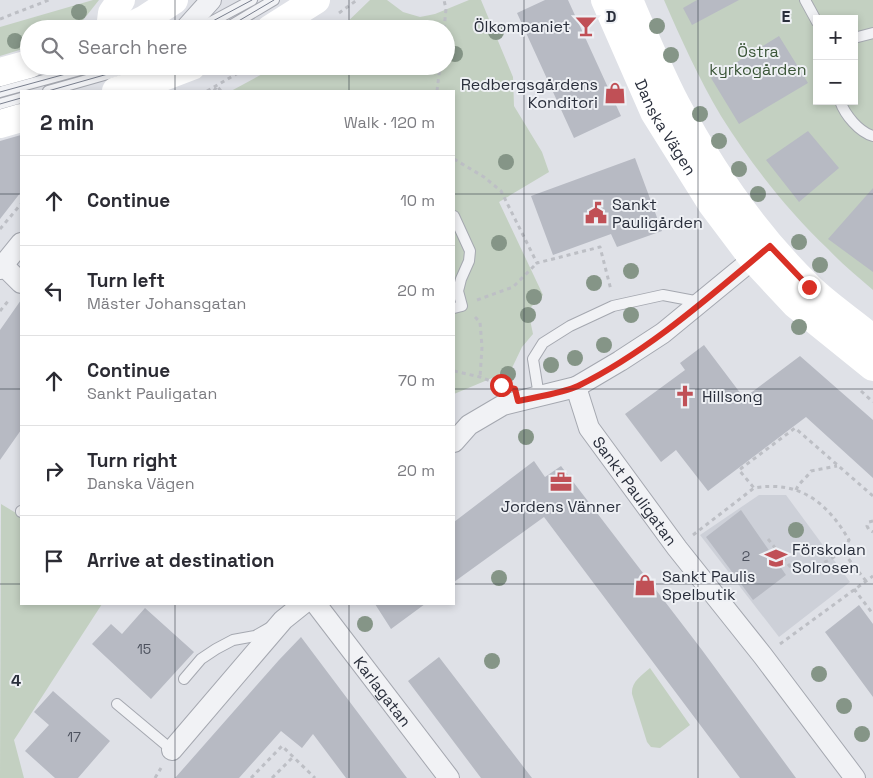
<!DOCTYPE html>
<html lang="en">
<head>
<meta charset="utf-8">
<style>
  body { margin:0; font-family:"Space Grotesk",sans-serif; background:#f2f2f3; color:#2b2b33 }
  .controls { position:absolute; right:15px; top:15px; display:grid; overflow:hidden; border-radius:0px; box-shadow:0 2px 8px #0003 }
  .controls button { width:45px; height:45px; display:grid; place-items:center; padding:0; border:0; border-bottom:1px solid #e1e1e2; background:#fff; color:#2b2b33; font:25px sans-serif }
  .stop { position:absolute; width:15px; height:15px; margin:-11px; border:4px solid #d93025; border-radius:50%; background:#fff }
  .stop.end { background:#d93025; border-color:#fff; box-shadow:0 1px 5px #0008 }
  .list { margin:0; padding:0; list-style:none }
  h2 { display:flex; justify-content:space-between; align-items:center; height:65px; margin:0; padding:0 20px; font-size:21px }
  h2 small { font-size:16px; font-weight:400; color:#7c7c81 }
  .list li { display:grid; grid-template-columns:32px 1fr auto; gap:15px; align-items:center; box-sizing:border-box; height:90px; padding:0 20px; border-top:1px solid #e1e1e2 }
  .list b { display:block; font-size:19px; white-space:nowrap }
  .list p { margin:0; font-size:16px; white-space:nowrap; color:#7c7c81 }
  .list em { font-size:16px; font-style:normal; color:#7c7c81 }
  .icon { flex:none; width:28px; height:28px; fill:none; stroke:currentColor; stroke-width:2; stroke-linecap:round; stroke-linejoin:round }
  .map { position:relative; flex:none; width:873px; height:778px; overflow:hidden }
  .search { position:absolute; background:#fff; box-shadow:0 2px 8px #0003; left:20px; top:20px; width:435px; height:55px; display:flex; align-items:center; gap:12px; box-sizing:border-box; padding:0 18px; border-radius:28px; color:#7c7c81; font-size:19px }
  .panel { position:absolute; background:#fff; box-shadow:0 2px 8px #0003; left:20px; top:90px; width:435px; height:515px; border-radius:0px }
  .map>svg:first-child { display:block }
</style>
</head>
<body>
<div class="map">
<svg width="873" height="778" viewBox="0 0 873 778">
  <rect width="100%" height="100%" fill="#dfe1e7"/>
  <path fill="#cdd0d8" d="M759,495H786L850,582L779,637L700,535Z"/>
  <path fill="#c3d0c1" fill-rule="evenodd" d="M93,0H99L76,29H29V47L0,56V27Z
    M370,0H387L403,12L420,17L435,14L469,0H481L513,77L514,106L542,152L549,172L499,202L543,295L528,310L533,334L522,347L511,370L454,394V91H231L277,66H446V29H340Z
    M664,0H873V290C858,277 842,264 828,249C787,210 751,164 721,116C699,79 681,39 664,0ZM817,19H854V101H817Z
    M1,504L21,516V604H102L14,740L24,778H0Z
    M650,668L690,725L660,748L651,747L647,742L632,694C631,682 641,676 650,668Z"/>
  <path fill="#b7bac3" d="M545,0H568L621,116L574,138L517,13Z
    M697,0H739L692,25L683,8Z
    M779,36L808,83L739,124L711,78Z
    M808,131L839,168L799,202L766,160Z
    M21,135V192L0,219V141Z
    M635,158L662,231L617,247L611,234L553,255L531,196Z
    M873,188V272L828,239Z
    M21,300V430L0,460V330Z
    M704,345L744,398L800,356L873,420V478L806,417L708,491L676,450L661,462L625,414L685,370L680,363Z
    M534,461L545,477L561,466L702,650L796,778H740L544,517L454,582V522Z
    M741,510L786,575L753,600L706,537Z
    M375,604H425L391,629Z
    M859,605L873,624V697L825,632Z
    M145,608L194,652L151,699L92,644L111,624L122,634Z
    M301,637L407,778H346L313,734L302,748L281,731L239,778H175L279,660Z
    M439,657L532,778H481L408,681Z
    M53,691L110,741L78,778H55L25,751L49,725L34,712Z"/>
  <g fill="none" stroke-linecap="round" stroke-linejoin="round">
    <g stroke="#a5a8b0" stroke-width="12">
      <path id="lane" d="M805,0L817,22
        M198,29L252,0
        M225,29L274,0
        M854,38L873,33
        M48,91L136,66
        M0,92L95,66
        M840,101C845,115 859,132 873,136
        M0,104L21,98
        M454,216L470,251L469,261L461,279L458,291L462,306L454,308
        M539,396L533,359L543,343L570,326L613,306L663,295L700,302
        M21,512V511
        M184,679L201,659L216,649L233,640L255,636L269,628
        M117,704L172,750"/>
    </g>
    <g stroke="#a5a8b0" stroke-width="22">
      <g id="street">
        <path d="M185,29L211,0"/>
        <path id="s1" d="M764,250L663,333L620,361L576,387L589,428L677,548L763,656L855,778"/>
        <path d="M3,265L21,283"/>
        <path d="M0,269L21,243"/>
        <path d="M454,442L469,425L503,405L576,387"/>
        <path id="s2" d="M316,604L449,778"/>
        <path d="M172,750L283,620L303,604"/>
      </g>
    </g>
    <path stroke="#bdbfc5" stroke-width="3" stroke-dasharray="4 4" stroke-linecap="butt" d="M339,13L357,0
      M0,19L49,0
      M444,29L446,9L444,0
      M207,91L250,66
      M214,91L217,86L221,91
      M437,91L440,66
      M454,159L484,177L501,191L537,263L600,247L611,290
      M0,229L21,204
      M477,300L513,287L537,263
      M0,311L9,300
      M475,317L480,322L482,347L480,377
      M454,371L480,377L496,383
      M861,391L873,402
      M796,490C799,482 806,479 811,471L837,466
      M873,521L869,522L867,526L869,530L873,532
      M693,535L754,488
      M768,539L792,569L816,567L843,552
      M866,581L843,552L849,540C827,502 799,480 754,488L739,470L795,428L873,496
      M854,589L873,614
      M780,644L873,576
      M155,778L161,768
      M251,778L282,746L315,778
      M272,778L293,757"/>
    <use href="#lane" stroke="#f1f2f5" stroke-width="10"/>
    <use href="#street" stroke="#f1f2f5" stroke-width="20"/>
    <g stroke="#fff" stroke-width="28">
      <path id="s3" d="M605,0L654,112L711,203L753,259L795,304L873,367"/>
      <path d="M629,0C644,35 659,71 676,104C711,170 755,234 808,286C827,305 852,321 873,339"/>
      <path d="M110,29L112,13L121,0"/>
      <path d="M125,29L145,19L174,0"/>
      <path d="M270,29L316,0"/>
      <path d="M0,72L29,64"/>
      <path d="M116,91L158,79L192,66"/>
      <path d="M0,124L21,118"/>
    </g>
    <path stroke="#7a808f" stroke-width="1" d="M198,29L252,0
      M225,29L274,0
      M48,91L136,66
      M0,92L95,66
      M0,104L21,98"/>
  </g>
  <g fill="#859587">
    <circle cx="79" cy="12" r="8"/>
    <circle cx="657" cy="26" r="8"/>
    <circle cx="496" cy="32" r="8"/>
    <circle cx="15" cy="41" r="8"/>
    <circle cx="455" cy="54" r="8"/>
    <circle cx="671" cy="55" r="8"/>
    <circle cx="700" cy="114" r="8"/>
    <circle cx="719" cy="141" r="8"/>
    <circle cx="506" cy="162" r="8"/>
    <circle cx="739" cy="169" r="8"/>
    <circle cx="758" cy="194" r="8"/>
    <circle cx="799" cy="242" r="8"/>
    <circle cx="499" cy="243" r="8"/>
    <circle cx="820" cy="265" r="8"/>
    <circle cx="631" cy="271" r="8"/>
    <circle cx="594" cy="283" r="8"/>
    <circle cx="534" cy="297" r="8"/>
    <circle cx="528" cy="315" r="8"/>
    <circle cx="631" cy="315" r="8"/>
    <circle cx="799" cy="327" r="8"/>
    <circle cx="604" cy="345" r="8"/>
    <circle cx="575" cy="358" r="8"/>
    <circle cx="551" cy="365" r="8"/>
    <circle cx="508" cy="374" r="8"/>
    <circle cx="526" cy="437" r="8"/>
    <circle cx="796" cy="530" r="8"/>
    <circle cx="499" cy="578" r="8"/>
    <circle cx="365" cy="624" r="8"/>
    <circle cx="492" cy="661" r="8"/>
    <circle cx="819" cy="674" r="8"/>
    <circle cx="844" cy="706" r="8"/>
    <circle cx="862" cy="734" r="8"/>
  </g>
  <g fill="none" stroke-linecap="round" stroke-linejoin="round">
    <path stroke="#d93025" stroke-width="6" d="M501,385L515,389L518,401C536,397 563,393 578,386C649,351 710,296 770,246L809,287"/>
  </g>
  <path fill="none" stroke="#2a2f3c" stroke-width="1" stroke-opacity="0.55" d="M175,0V29M349,0V29M524,0V778M698,0V778M175,66V91M349,66V91M0,194H21M454,194H873M0,389H21M454,389H873M0,584H21M454,584H873M175,604V778M349,604V778"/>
  <defs>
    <g id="bar-bare" transform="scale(1.725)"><path d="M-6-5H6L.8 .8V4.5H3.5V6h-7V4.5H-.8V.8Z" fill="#c05056" stroke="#eef0f4" stroke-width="2.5" paint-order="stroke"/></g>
    <g id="shop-bare" transform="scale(1.725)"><path d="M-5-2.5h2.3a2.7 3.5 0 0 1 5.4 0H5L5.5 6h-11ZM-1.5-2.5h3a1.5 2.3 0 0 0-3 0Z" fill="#c05056" stroke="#eef0f4" stroke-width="2.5" paint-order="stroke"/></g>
    <g id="civic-bare" transform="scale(1.725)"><path d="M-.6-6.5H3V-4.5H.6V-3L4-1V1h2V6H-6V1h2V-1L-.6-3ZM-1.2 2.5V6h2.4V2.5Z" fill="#c05056" stroke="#eef0f4" stroke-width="2.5" paint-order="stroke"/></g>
    <g id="church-bare" transform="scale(1.725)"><path d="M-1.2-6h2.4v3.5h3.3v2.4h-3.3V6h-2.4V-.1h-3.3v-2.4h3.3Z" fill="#c05056" stroke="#eef0f4" stroke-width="2.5" paint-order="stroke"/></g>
    <g id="office-bare" transform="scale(1.725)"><path d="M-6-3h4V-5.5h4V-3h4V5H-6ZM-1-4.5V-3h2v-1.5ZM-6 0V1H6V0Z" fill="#c05056" stroke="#eef0f4" stroke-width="2.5" paint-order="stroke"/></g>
    <g id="school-bare" transform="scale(1.725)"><path d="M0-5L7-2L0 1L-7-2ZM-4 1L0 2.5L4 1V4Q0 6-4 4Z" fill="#c05056" stroke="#eef0f4" stroke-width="2.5" paint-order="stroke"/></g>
  </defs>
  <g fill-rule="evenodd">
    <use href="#bar-bare" x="586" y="26"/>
    <use href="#shop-bare" x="615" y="93"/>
    <use href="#civic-bare" x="596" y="213"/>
    <use href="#church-bare" x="685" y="396"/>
    <use href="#office-bare" x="561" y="482"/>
    <use href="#school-bare" x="776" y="558"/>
    <use href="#shop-bare" x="645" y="585"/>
  </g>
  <g text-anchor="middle" stroke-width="4" stroke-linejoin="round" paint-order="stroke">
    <g font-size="14" fill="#4d525e">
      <text x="746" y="561">2</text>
      <text x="144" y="654">15</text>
      <text x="74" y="742">17</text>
    </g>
    <g font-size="16" fill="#2a2f3c" stroke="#eef0f4" text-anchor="start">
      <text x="570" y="32" text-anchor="end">Ölkompaniet</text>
      <text x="598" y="90" text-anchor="end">Redbergsgårdens<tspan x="598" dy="18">Konditori</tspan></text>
      <text x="612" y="210">Sankt<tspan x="612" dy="18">Pauligården</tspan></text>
      <text x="702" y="402">Hillsong</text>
      <text x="561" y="512" text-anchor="middle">Jordens Vänner</text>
      <text x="792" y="555">Förskolan<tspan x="792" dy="18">Solrosen</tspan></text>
      <text x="662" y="582">Sankt Paulis<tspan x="662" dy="18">Spelbutik</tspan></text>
    </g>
    <g font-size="16" fill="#3b5638" stroke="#eef0f4">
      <text x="758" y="57">Östra<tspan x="758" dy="18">kyrkogården</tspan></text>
    </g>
    <g font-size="16" fill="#2a2f3c" stroke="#eef0f4">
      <text dy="6" stroke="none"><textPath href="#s3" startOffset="141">Danska Vägen</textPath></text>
      <text dy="6" stroke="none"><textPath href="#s1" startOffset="354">Sankt Pauligatan</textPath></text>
      <text dy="6" stroke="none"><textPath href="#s2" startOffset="110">Karlagatan</textPath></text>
    </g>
  </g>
  <g font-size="16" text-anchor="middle" font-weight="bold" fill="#2a2f3c" stroke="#eef0f4" stroke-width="4" stroke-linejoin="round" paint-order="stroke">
    <text x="611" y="22">D</text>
    <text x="786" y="22">E</text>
    <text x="16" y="686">4</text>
  </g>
</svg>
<div class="controls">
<button>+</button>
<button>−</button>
</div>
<div class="stop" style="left:501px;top:385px"></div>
<div class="stop end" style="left:809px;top:287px"></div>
<div class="search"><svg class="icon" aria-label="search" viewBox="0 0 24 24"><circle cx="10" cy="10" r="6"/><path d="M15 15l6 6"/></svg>Search here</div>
<section class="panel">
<h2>2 min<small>Walk · 120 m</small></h2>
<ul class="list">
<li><svg class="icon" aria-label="ahead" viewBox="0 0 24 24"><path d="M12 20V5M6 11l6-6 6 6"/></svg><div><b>Continue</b></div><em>10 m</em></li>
<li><svg class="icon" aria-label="left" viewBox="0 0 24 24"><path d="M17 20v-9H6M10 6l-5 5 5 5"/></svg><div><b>Turn left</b><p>Mäster Johansgatan</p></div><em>20 m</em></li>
<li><svg class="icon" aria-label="ahead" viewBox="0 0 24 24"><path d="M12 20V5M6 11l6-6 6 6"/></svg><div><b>Continue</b><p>Sankt Pauligatan</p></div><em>70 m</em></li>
<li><svg class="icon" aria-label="right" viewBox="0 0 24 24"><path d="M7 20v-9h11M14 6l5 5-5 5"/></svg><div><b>Turn right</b><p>Danska Vägen</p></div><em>20 m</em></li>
<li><svg class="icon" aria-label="arrive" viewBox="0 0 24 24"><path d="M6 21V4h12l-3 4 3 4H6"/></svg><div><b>Arrive at destination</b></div></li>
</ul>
</section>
</div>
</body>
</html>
